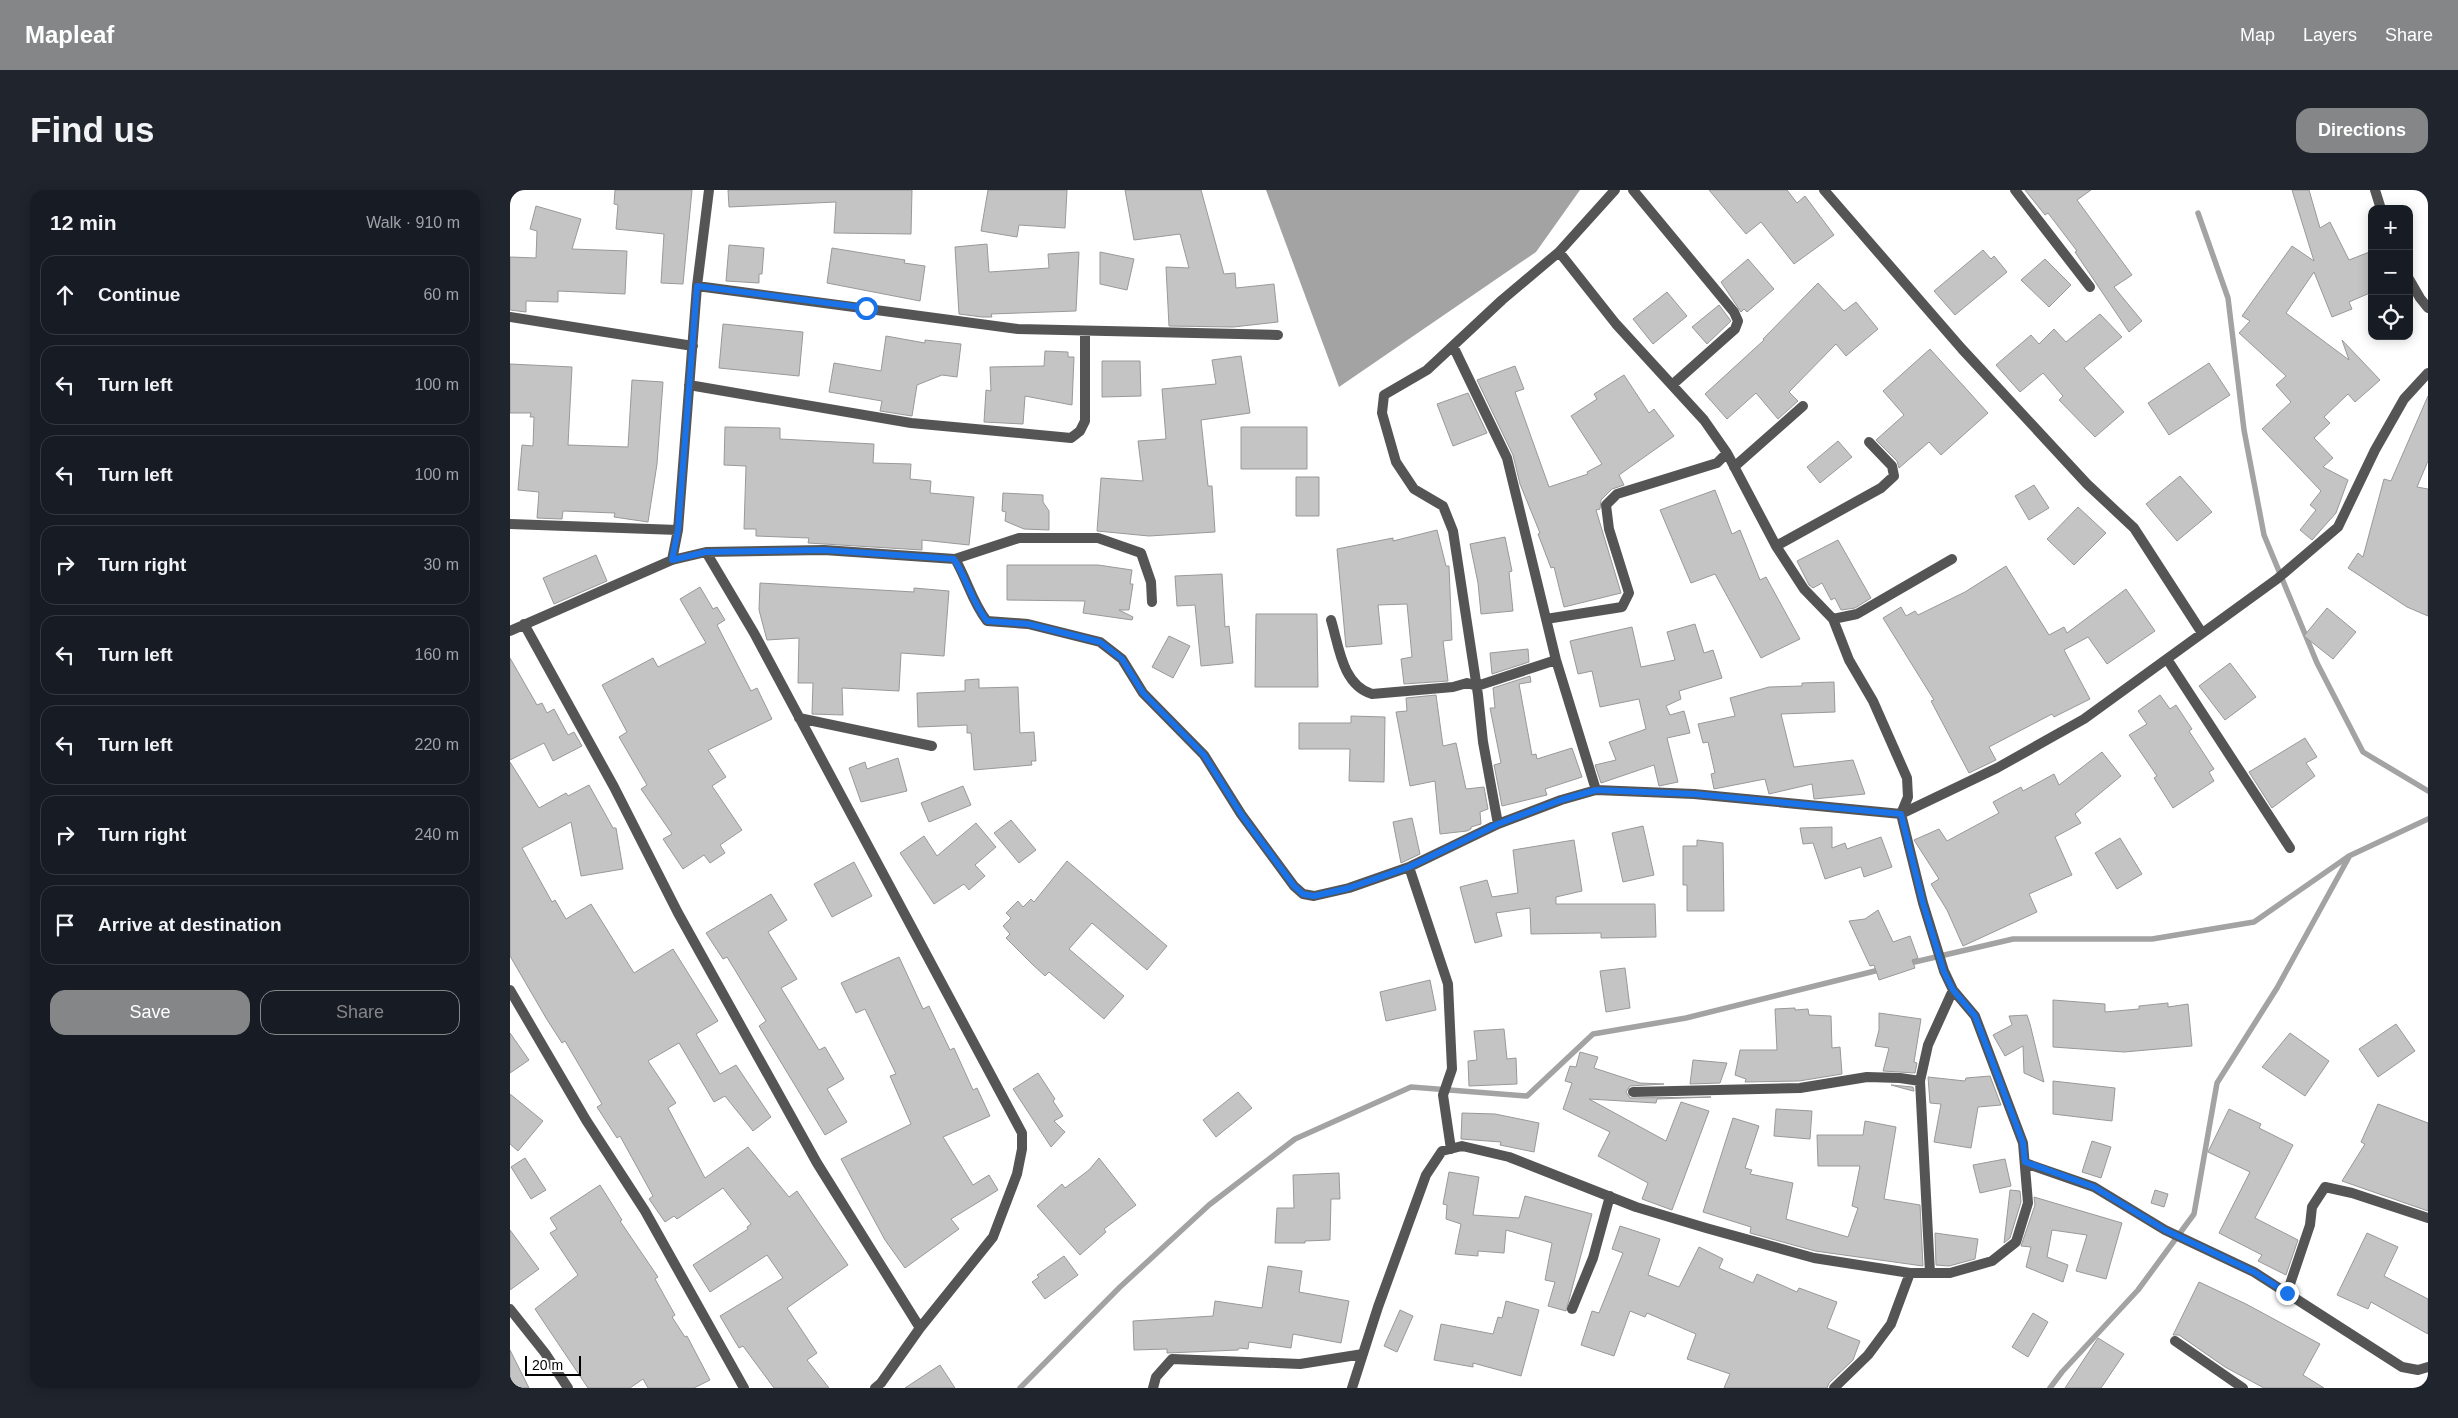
<!DOCTYPE html>
<html lang="en">
<head>
<meta charset="utf-8">
<style>
  body { margin:0; font-family:Arial,sans-serif; background:#20242c; color:#f1f3f6 }
  .controls { position:absolute; right:15px; top:15px; display:grid; overflow:hidden; border-radius:10px; box-shadow:0 2px 12px #0003 }
  .controls button { width:45px; height:45px; display:grid; place-items:center; padding:0; border:0; border-bottom:1px solid #363941; background:#171b24; color:#f1f3f6; font:25px sans-serif }
  .scale { position:absolute; left:15px; bottom:12px; width:56px; box-sizing:border-box; padding-left:5px; border:2px solid #000; border-top:0; font-size:14px; line-height:18px; white-space:nowrap; color:#000; -webkit-text-stroke:4px #fff; paint-order:stroke }
  .stop { position:absolute; width:15px; height:15px; margin:-11px; border:4px solid #1a73e8; border-radius:50%; background:#fff }
  .stop.end { background:#1a73e8; border-color:#fff; box-shadow:0 1px 5px #0008 }
  .list { margin:0; padding:0; list-style:none }
  h2 { display:flex; justify-content:space-between; align-items:center; height:65px; margin:0; padding:0 20px; font-size:21px }
  h2 small { font-size:16px; font-weight:400; color:#9ea1a6 }
  .list li { display:grid; grid-template-columns:32px 1fr auto; gap:15px; align-items:center; box-sizing:border-box; height:80px; margin:0 10px 10px; padding:0 10px; border:1px solid #363941; border-radius:15px }
  .list b { display:block; font-size:19px; white-space:nowrap }
  .list em { font-size:16px; font-style:normal; color:#9ea1a6 }
  .actions { display:flex; gap:10px; padding:15px 20px }
  .actions a { flex:1; padding:11px 0; border:1px solid #858687; border-radius:15px; text-align:center; font-size:18px; color:#858687 }
  .actions .main { background:#858687; color:#fff }
  .icon { flex:none; width:28px; height:28px; fill:none; stroke:currentColor; stroke-width:2; stroke-linecap:round; stroke-linejoin:round }
  .map { position:relative; flex:none; width:1918px; height:1198px; overflow:hidden; border-radius:15px }
  header { display:flex; align-items:center; gap:30px; box-sizing:border-box; height:70px; padding:0 25px; background:#858687; color:#fff }
  header strong { font-size:24px }
  nav { display:flex; gap:28px; margin-inline-start:auto; font-size:18px }
  .intro { display:flex; align-items:center; justify-content:space-between; box-sizing:border-box; height:120px; padding:0 30px }
  h1 { margin:0; font-size:35px }
  .button { padding:12px 22px; border-radius:15px; background:#858687; color:#fff; font-size:18px; font-weight:700 }
  main { display:flex; gap:30px; padding:0 30px }
  aside { flex:1; background:#171b24; border-radius:15px; box-shadow:0 2px 12px #0003 }
  .map>svg:first-child { display:block }
</style>
</head>
<body>
<header>
<strong>Mapleaf</strong>
<nav><a>Map</a><a>Layers</a><a>Share</a></nav>
</header>
<div class="intro"><h1>Find us</h1><a class="button">Directions</a></div>
<main>
<aside>
<h2>12 min<small>Walk · 910 m</small></h2>
<ul class="list">
<li><svg class="icon" aria-label="ahead" viewBox="0 0 24 24"><path d="M12 20V5M6 11l6-6 6 6"/></svg><div><b>Continue</b></div><em>60 m</em></li>
<li><svg class="icon" aria-label="left" viewBox="0 0 24 24"><path d="M17 20v-9H6M10 6l-5 5 5 5"/></svg><div><b>Turn left</b></div><em>100 m</em></li>
<li><svg class="icon" aria-label="left" viewBox="0 0 24 24"><path d="M17 20v-9H6M10 6l-5 5 5 5"/></svg><div><b>Turn left</b></div><em>100 m</em></li>
<li><svg class="icon" aria-label="right" viewBox="0 0 24 24"><path d="M7 20v-9h11M14 6l5 5-5 5"/></svg><div><b>Turn right</b></div><em>30 m</em></li>
<li><svg class="icon" aria-label="left" viewBox="0 0 24 24"><path d="M17 20v-9H6M10 6l-5 5 5 5"/></svg><div><b>Turn left</b></div><em>160 m</em></li>
<li><svg class="icon" aria-label="left" viewBox="0 0 24 24"><path d="M17 20v-9H6M10 6l-5 5 5 5"/></svg><div><b>Turn left</b></div><em>220 m</em></li>
<li><svg class="icon" aria-label="right" viewBox="0 0 24 24"><path d="M7 20v-9h11M14 6l5 5-5 5"/></svg><div><b>Turn right</b></div><em>240 m</em></li>
<li><svg class="icon" aria-label="arrive" viewBox="0 0 24 24"><path d="M6 21V4h12l-3 4 3 4H6"/></svg><div><b>Arrive at destination</b></div></li>
</ul>
<div class="actions"><a class="main">Save</a><a>Share</a></div>
</aside>
<div class="map">
<svg width="1918" height="1198" viewBox="0 0 1918 1198">
  <rect width="100%" height="100%" fill="#fff"/>
  <path fill="#a3a3a3" d="M756,0H1070L1026,62L829,197Z"/>
  <g fill="none" stroke-linecap="round" stroke-linejoin="round">
    <path stroke="#a3a3a3" stroke-width="5.5" d="M1688,23L1718,108L1734,240L1754,345L1807,473L1853,562L1918,601
      M1396,774L1503,749H1642L1744,732L1839,666L1918,629
      M510,1198L610,1097L699,1015L785,949L901,897L1017,906L1083,844L1176,828L1373,779
      M1540,1198L1552,1182L1628,1100L1684,1024L1707,893L1767,798L1839,667"/>
  </g>
  <path fill="#c4c4c4" stroke="#999" d="M105,0H182L173,94L151,93L154,44L106,39L108,15L104,14Z
    M218,0H402L401,44L324,43L326,12L219,17Z
    M478,0H557L555,38L509,35L507,47L471,41Z
    M615,0H691L714,84L725,83L726,98L764,94L768,132L723,137L659,136L656,77L679,78L670,44L624,50Z
    M1199,0H1277L1287,13L1295,6L1324,45L1284,74L1251,32L1236,44Z
    M1515,0H1581L1567,10L1622,85L1604,97L1632,131L1619,142L1565,62L1567,61L1538,23L1535,25Z
    M1782,0H1799L1810,38L1820,32L1839,70L1862,61V102L1839,112L1842,119L1822,127L1804,82L1776,123L1839,170L1832,150L1870,190L1845,212L1838,204L1814,227L1820,233L1804,248L1823,268L1813,277L1838,290L1826,323L1802,350L1790,340L1806,320L1800,315L1811,301L1752,239L1781,212L1766,195L1776,186L1729,143L1740,131L1732,126L1782,56L1804,71Z
    M26,16L71,29L62,59L117,61L115,104L48,101V112L16,111V122L0,120V67L26,68L27,41L20,39Z
    M477,54L479,82L539,78L538,64L569,62L566,121L481,124L482,127H472L449,124L445,57Z
    M219,55L254,58L252,84H249V93L216,91Z
    M322,58L395,70L394,73L415,76L410,111L317,93Z
    M1473,60L1481,69L1484,66L1497,82L1445,125L1424,101Z
    M590,62L624,69L617,100L590,94Z
    M1238,69L1264,99L1237,122L1234,119L1231,122L1211,92Z
    M1535,69L1561,95L1539,117L1511,90Z
    M1308,93L1334,121L1346,112L1368,139L1336,166L1326,154L1279,202L1288,211L1268,229L1246,203L1217,229L1195,204L1254,150L1253,149Z
    M1157,102L1177,126L1143,154L1123,129Z
    M1209,115L1221,131L1197,154L1182,137Z
    M1590,124L1612,147L1574,178L1614,222L1585,247L1549,210L1553,206L1533,183L1510,202L1486,175L1521,145L1529,154L1544,139L1556,152Z
    M213,134L293,142L289,186L209,178Z
    M376,146L415,153V150L451,154L447,187L432,185L407,195L402,226L370,221L372,211L319,202L324,173L371,181Z
    M1420,159L1478,223L1431,265L1419,252L1389,278L1387,271L1366,250L1394,225L1373,201Z
    M535,161L558,162V167H564L562,215L515,206L513,234L474,232L476,200L481,201L480,177L534,176Z
    M731,166L740,223L691,230L698,296H702L705,342L639,346L587,341L591,288L633,291L628,251L656,249L652,199L706,194L702,170Z
    M592,171H630L631,206L592,207Z
    M1699,173L1720,205L1659,245L1638,213Z
    M0,174L62,177L58,255L118,257L122,190L153,192L147,274L138,332L104,327L105,323L53,321L52,329L27,328L29,302L8,300L12,255L23,256L24,227H20L21,223H0Z
    M1005,176L1014,199L1005,202L1039,297L1078,284L1077,282L1092,274L1061,226L1087,209L1084,204L1114,185L1139,223L1144,219L1164,246L1109,285L1114,295L1102,299L1091,310L1090,319L1086,320L1111,403L1054,417L1044,377L1041,378L1028,344L1030,343L1010,294L1003,265L967,190Z
    M958,203L977,243L943,256L927,214Z
    M1918,206V271L1907,297L1918,299V426L1897,417L1838,378L1848,363L1853,367L1874,289L1881,291Z
    M215,237L270,238V249L364,254L363,273L401,274L400,289L421,291L420,303L464,307L459,355L412,350V360L298,353L299,348L246,346V339H234L236,276L214,275Z
    M731,237H797V279H731Z
    M1328,251L1342,267L1310,293L1297,277Z
    M1670,286L1702,322L1667,351L1636,314Z
    M786,287H809V326H786Z
    M1524,295L1539,318L1519,330L1505,306Z
    M1205,300L1222,344L1230,340L1250,390L1256,387L1290,449L1251,468L1205,384L1181,393L1150,320Z
    M493,303L533,305V312L539,321V340L514,339L495,331L496,322L492,321Z
    M1568,317L1596,343L1564,375L1537,349Z
    M927,340L936,376H939L942,450L933,451L938,491L894,494L891,469L902,467L897,414L868,415L872,454L836,457L827,359L883,348V351Z
    M995,347L1002,381L999,382L1003,421L971,424L968,393L960,354Z
    M1328,350L1361,408L1345,418L1331,420L1325,408L1321,410L1312,393L1303,398L1299,395L1287,371Z
    M86,365L97,391L44,414L33,388Z
    M497,375H588L622,380L620,394H623L619,420H609L623,427L622,430L573,423L575,411L497,410Z
    M1496,376L1539,445L1554,437L1557,443L1616,399L1645,441L1597,474L1578,447L1554,460L1580,509L1544,527L1542,524L1479,557L1486,570L1459,583L1421,511L1424,510L1373,428L1391,417L1396,426L1405,421L1408,425L1455,402Z
    M712,384L715,437L719,436L723,473L691,476L685,415L667,416L665,386Z
    M250,393L404,402V398L439,401L434,466L391,463L389,501L332,498L333,525L302,524L303,493H288L289,448L257,450L249,420Z
    M190,397L203,419L207,417L215,430L207,435L241,501L247,498L262,529L198,560L216,587L202,596L232,640L210,655L215,663L200,673L194,665L173,679L153,649L162,644L131,599L137,595L109,547L117,542L92,495L143,468L148,477L196,453L170,409Z
    M1817,418L1846,442L1823,469L1794,446Z
    M746,424H807L808,497H745Z
    M1185,434L1194,463L1203,460L1212,488L1169,501L1171,509L1156,516L1160,525L1174,521L1180,543L1157,548L1168,592L1149,596L1144,575L1091,593L1085,575L1106,570L1099,552L1136,539L1129,509L1090,517L1082,481L1068,484L1060,451L1122,437L1131,477L1165,470L1157,442Z
    M659,446L680,456L663,488L642,477Z
    M1018,459L1019,472L982,484L980,463Z
    M0,468L27,515L32,513L37,523L44,519L58,545L64,542L72,556L43,571L34,553L0,570Z
    M1720,473L1746,507L1715,530L1689,496Z
    M1020,486L1021,492L1009,494L1022,565L1026,564L1027,569L1062,558L1072,587L1035,599L1037,605L992,616L984,575L991,573L980,518H985L983,498Z
    M469,489V498L508,497L510,543L524,542L526,571H521L522,575L464,580L461,543H457V535L408,537L407,503L455,501V490Z
    M1324,492L1325,522L1271,524L1284,577L1343,570L1355,604L1304,609L1302,594L1259,604L1255,589L1204,599L1201,584L1205,583L1198,552L1193,553L1188,534L1225,526L1220,508L1259,497L1292,496V493Z
    M926,505L933,556L946,553L956,599L974,597L978,619L970,622L971,634L961,637V639L957,641L930,644L925,591L900,596L886,522L897,521L896,508Z
    M1650,505L1660,519L1666,515L1682,539L1679,541L1704,579L1699,582L1704,591L1663,618L1644,588L1647,586L1619,545L1637,534L1628,521Z
    M841,526L875,527L874,592L839,591L840,559H789V533H841Z
    M1795,548L1807,567L1796,573L1805,586L1762,618L1739,582Z
    M1592,562L1611,586L1565,624L1571,633L1545,647L1562,685L1519,704L1527,722L1453,756L1437,720L1421,694L1429,689L1404,650L1429,639L1437,651L1489,623L1483,612L1511,597L1513,601L1544,584L1549,595Z
    M388,568L397,601L351,612L339,578L355,572L357,579Z
    M0,572L29,618L56,603L58,606L79,595L103,638H106L113,679L71,686L61,632L12,658L42,712L45,710L56,729L81,714L124,783L163,759L208,831L186,844L210,884L226,875L261,927L243,941L215,906L204,912L169,853L138,871L166,913L158,918L195,988L238,957L279,1007L287,1001L338,1075L277,1118L307,1163L297,1170L319,1198H264L233,1156L229,1158L210,1126L273,1088L257,1065L200,1102L183,1075L238,1039L237,1037L241,1034L213,998L167,1029L164,1026L155,1032L139,1009L143,1006L110,946L107,948L87,917L92,914L55,851L52,853L36,828L0,766Z
    M453,596L461,615L419,632L411,613Z
    M902,628L910,664L891,673L883,632Z
    M501,630L526,660L509,673L484,643Z
    M466,633L486,657L465,675L475,686L459,700L454,694L424,714L390,663L414,646L427,666Z
    M1133,636L1144,685L1113,692L1102,643Z
    M1322,637V658L1335,653L1337,659L1371,647L1382,677L1354,687L1351,677L1315,689L1303,653L1293,654L1290,638Z
    M1610,648L1632,684L1607,699L1585,663Z
    M1064,650L1072,701L1046,707V714H1145L1146,747L1091,748V743L1021,744L1020,718L986,723L992,746L965,753L950,697L977,690L982,707L1008,703L1003,660Z
    M1187,650L1213,653L1214,721H1177V695H1173V656H1187Z
    M557,671L657,756L637,780L582,733L559,759L614,806L594,829L539,782L535,786L522,774L496,748L500,744L493,736L501,728L496,723L508,711L513,717L521,709L524,712Z
    M344,672L362,706L322,727L304,694Z
    M261,704L277,730L258,742L287,789L271,798L309,860L315,857L334,889L317,899L337,932L315,945L249,836L256,831L217,767L213,769L196,743Z
    M1368,720L1383,752L1400,746L1408,768L1402,770L1405,778L1369,790L1364,775L1360,776L1339,731L1355,729Z
    M389,767L413,819L419,816L440,860L444,858L463,900L467,898L480,926L433,947L463,995L479,985L488,1000L441,1029L449,1039L395,1078L375,1050L331,969L401,934L380,886L386,884L355,819L346,823L331,793Z
    M1115,778L1120,818L1096,822L1090,781Z
    M920,790L926,820L876,831L870,802Z
    M1543,810L1595,814V822L1629,819V816L1658,813V817L1678,814L1682,856L1614,862L1543,857Z
    M1285,818V820L1298,819L1299,825L1321,826L1322,858L1330,857L1332,884L1289,891L1235,892L1236,889L1225,885L1230,860H1267L1265,819Z
    M1369,823L1411,829L1404,872L1407,873L1405,883L1373,881L1379,858L1365,856L1369,840Z
    M1517,825L1520,834L1534,892L1514,883L1513,856L1495,866L1483,845L1502,835L1499,826Z
    M1886,834L1905,861L1868,887L1849,859Z
    M994,839L997,869L1006,868L1007,894L959,896L958,871L967,870L964,841Z
    M0,843L19,870L0,883Z
    M1780,843L1819,871L1795,906L1752,877Z
    M1070,862L1088,867L1084,878L1130,893L1154,894L1120,896L1116,902L1120,908L1201,907L1147,909L1146,913L1079,909L1156,951L1171,912L1199,921L1162,1020L1132,1009L1138,993L1088,966L1100,942L1053,919L1062,893L1055,891L1060,876L1066,877Z
    M1183,870L1217,873L1210,893L1180,894Z
    M528,883L545,909L543,911L553,926L544,931L555,942L541,957L503,899Z
    M1480,886L1491,915L1468,917L1461,958L1424,952L1431,914L1420,913L1418,887L1455,891L1456,888Z
    M1543,891L1605,898L1602,931L1543,924Z
    M1381,895L1403,897L1404,901H1403Z
    M728,902L742,918L706,947L693,930Z
    M0,904L33,931L8,961L0,954Z
    M1868,914L1918,933V1021L1832,991L1855,954L1851,952Z
    M1266,919L1302,921L1300,949L1264,946Z
    M1719,919L1751,934L1749,938L1783,955L1745,1028L1788,1050L1776,1085L1748,1071L1752,1065L1709,1043L1740,982L1698,962Z
    M952,923L985,924L1029,933L1024,962L990,955L991,952L951,949Z
    M1223,928L1249,936L1235,978L1242,980L1240,984L1283,993L1276,1029L1338,1047L1348,1018L1342,1016L1350,976H1308L1307,945H1353L1355,931L1386,937L1374,1009L1410,1015L1413,1076L1305,1061L1240,1043L1241,1037L1193,1022Z
    M1582,951L1601,957L1591,988L1572,982Z
    M15,968L36,1000L21,1009L1,977Z
    M589,968L626,1015L594,1039L596,1042L570,1065L527,1016L552,994L555,998L579,980Z
    M1495,969L1501,996L1470,1003L1463,975Z
    M939,982L969,987L963,1025L1009,1028L1015,1006L1082,1024L1056,1121L1038,1116L1045,1092L1035,1090L1042,1053L996,1040L994,1063L968,1061V1066L945,1064L951,1034L936,1029L937,1015L933,1014Z
    M829,983L830,1009H821L820,1050L795,1051V1053H765L767,1018H784L783,985Z
    M90,995L112,1030L110,1031L148,1087L145,1089L165,1125L162,1127L175,1147L177,1146L200,1190L184,1198H138L133,1189L120,1198H78L25,1119L68,1085L40,1043L47,1039L40,1028Z
    M1500,1000L1510,1001L1511,1012L1500,1048L1494,1053Z
    M1645,1000L1658,1004L1654,1017L1641,1013Z
    M1524,1007L1612,1033L1596,1089L1566,1081L1577,1045L1542,1040L1537,1067L1558,1075L1553,1092L1516,1077L1521,1057L1511,1056L1525,1015Z
    M1110,1036L1150,1049L1138,1085L1169,1097L1189,1057L1213,1069L1209,1078L1243,1093L1247,1084L1287,1102L1289,1098L1327,1112L1317,1138L1350,1151L1343,1170L1319,1193L1317,1198H1214L1220,1184L1177,1169L1186,1144L1137,1123L1135,1127L1120,1121L1104,1166L1071,1155L1082,1121L1089,1123L1113,1063L1102,1059Z
    M0,1040L29,1079L0,1100Z
    M1425,1043L1468,1049L1465,1069L1439,1076L1426,1075Z
    M1857,1043L1888,1057L1874,1086L1918,1109V1144L1861,1112L1858,1119L1827,1105Z
    M554,1066L568,1085L535,1109L522,1092L529,1087L527,1085Z
    M758,1076L792,1081L789,1102L839,1111L831,1153L783,1144L781,1158L739,1152L738,1159L729,1158L728,1160L657,1163V1159L624,1160L623,1131L703,1126L705,1111L752,1118Z
    M1689,1092L1736,1114L1810,1154L1793,1185L1814,1198H1754L1715,1177L1669,1145H1663Z
    M996,1111L1029,1120L1011,1186L963,1173V1177L924,1170L931,1134L983,1144L988,1127L992,1128Z
    M890,1120L903,1126L887,1162L874,1156Z
    M1523,1123L1538,1132L1518,1167L1502,1157Z
    M1588,1148L1614,1164L1591,1198H1555Z
    M0,1160L19,1198H0Z
    M430,1175L445,1198H395Z"/>
  <g fill="none" stroke-linecap="round" stroke-linejoin="round">
    <path stroke="#555" stroke-width="10" d="M1123,0L1224,122L1228,131L1225,139L1162,195
      M1314,0L1452,159L1577,294L1624,338L1692,443
      M1505,0L1580,97
      M1865,0L1871,19
      M1899,89L1910,108L1918,118
      M187,96L508,139L768,145
      M0,127L183,156
      M943,156L997,268L1046,470L1086,600
      M179,195L401,233L561,248L570,241L575,231V141
      M1224,277L1293,216
      M0,334L168,340
      M1266,356L1371,298L1384,286L1382,276L1359,252
      M196,362L244,443L512,943V959L507,984L483,1047L410,1138L371,1193L365,1198
      M445,369L509,348H588L631,363L641,392L642,412
      M162,370L168,340L187,96L199,0
      M1036,429L1112,417L1119,403L1099,339L1096,315L1107,304L1207,273L1217,263
      M1323,429L1347,424L1442,369
      M821,430C829,456 832,495 862,504L943,497L957,493L967,496L1046,470
      M14,434L104,597L168,723L307,973L410,1138
      M0,441L162,370L196,362L314,360L445,369C457,389 462,412 477,431L518,434L590,452L612,469L633,503L694,565L731,624L784,696L793,704L804,706L839,698L899,677L988,634L1051,610L1086,600L1184,604L1391,624L1487,578L1574,529L1767,389L1828,337L1865,260L1894,209L1918,183
      M1657,469L1780,658
      M289,528L422,556
      M988,634L973,552L968,505L943,341L933,316L904,299L886,272L872,223L874,205L917,180L992,110L1049,62L1105,0
      M899,677L938,794L942,879L933,905L941,959
      M0,800L76,930L135,1021L234,1198
      M1123,902L1290,898L1357,887L1390,888L1410,891
      M1515,973L1584,997L1655,1040L1744,1082L1892,1177L1908,1180L1918,1177
      M1420,1083L1410,891L1418,855L1443,800
      M1777,1103L1800,1035L1802,1017L1815,997L1842,1003L1918,1028
      M0,1119L35,1163L58,1198
      M1062,1119L1083,1068L1100,1006
      M1665,1151L1733,1198
      M643,1198L646,1187L662,1169L790,1174L853,1164
      M842,1198L868,1117L916,985L932,961L952,956L999,967L1126,1017L1196,1038L1304,1068L1400,1083H1440L1482,1071L1506,1052L1518,1013L1513,953L1465,826L1443,800L1434,781L1413,713L1391,624L1398,607L1397,588L1363,511L1339,470L1323,429L1294,399L1266,356L1217,263L1194,230L1106,134L1049,62
      M1324,1198L1358,1165L1381,1134L1400,1083"/>
  </g>
  <g fill="none" stroke-linecap="round" stroke-linejoin="round">
    <path stroke="#1a73e8" stroke-width="6" d="M356,118L187,96L168,340L162,370L196,362L314,360L444,369C457,389 462,412 477,431L518,434L590,452L612,469L633,503L694,565L731,624L784,696L793,704L804,706L839,698L899,677L988,634L1051,610L1086,600L1184,604L1391,624L1413,713L1434,782L1443,800L1465,826L1513,953L1515,972L1584,997L1655,1040L1744,1082L1777,1103"/>
  </g>
</svg>
<div class="controls">
<button>+</button>
<button>−</button>
<button><svg class="icon" aria-label="locate" viewBox="0 0 24 24"><circle cx="12" cy="12" r="6"/><path d="M12 2v4M12 18v4M2 12h4M18 12h4"/></svg></button>
</div>
<div class="scale">20 m</div>
<div class="stop" style="left:356px;top:118px"></div>
<div class="stop end" style="left:1777px;top:1103px"></div>
</div>
</main>
</body>
</html>
